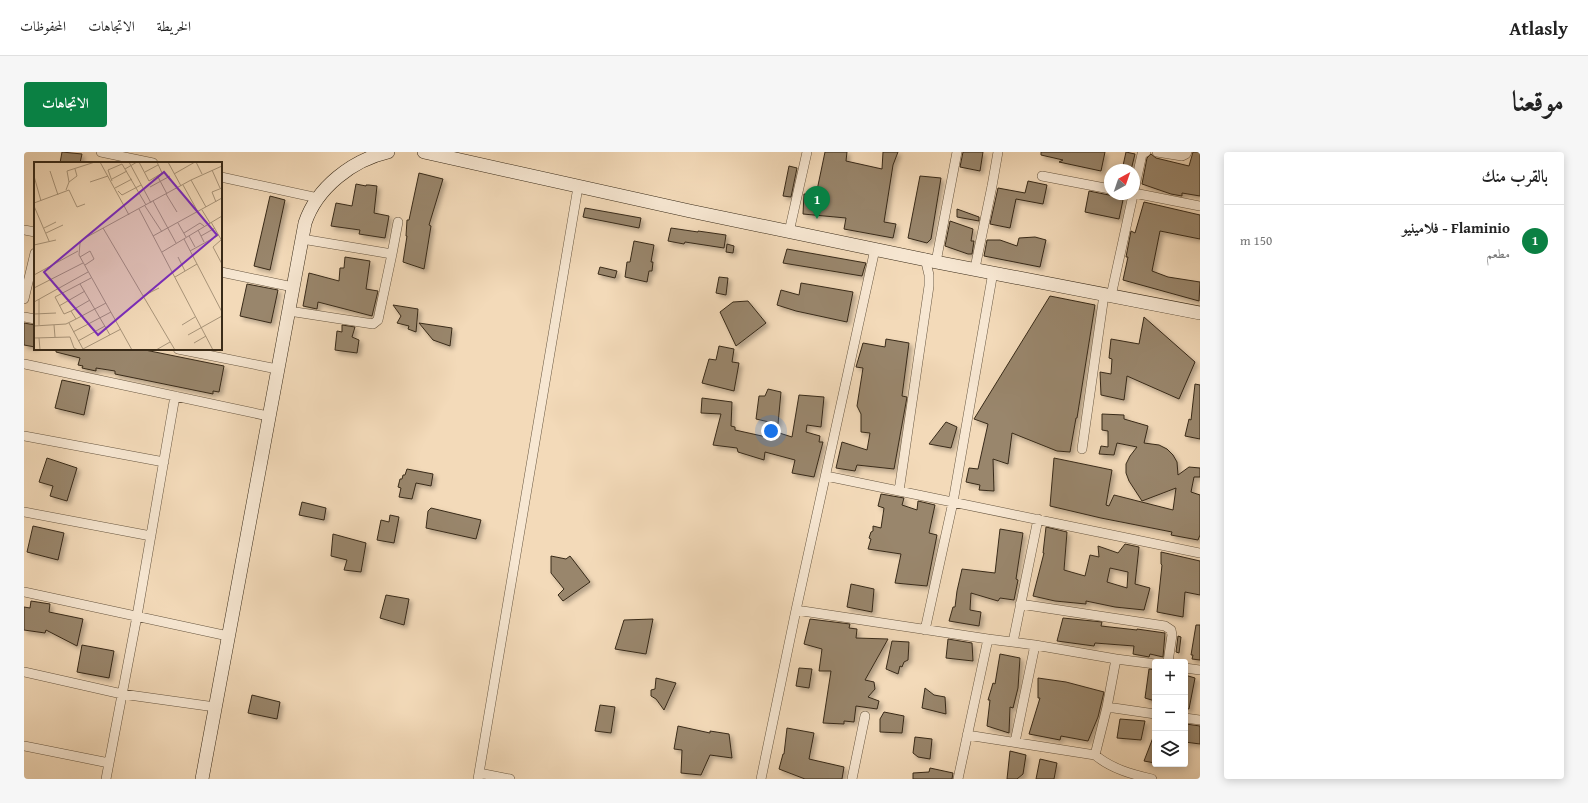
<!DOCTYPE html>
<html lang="ar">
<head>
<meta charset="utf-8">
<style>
  body { margin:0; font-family:"Gentium Book Plus",Amiri,serif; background:#f6f6f6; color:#222; direction:rtl }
  .controls { position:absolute; right:12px; bottom:12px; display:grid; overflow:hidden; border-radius:4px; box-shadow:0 2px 10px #0003 }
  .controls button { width:36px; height:36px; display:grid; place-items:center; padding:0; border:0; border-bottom:1px solid #e0e0e0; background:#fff; color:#222; font:20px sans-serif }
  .compass { position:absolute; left:1080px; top:12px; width:36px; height:36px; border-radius:50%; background:#fff; box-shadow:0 2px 10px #0003; rotate:40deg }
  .you { position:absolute; left:747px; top:279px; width:14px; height:14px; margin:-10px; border:3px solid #fff; border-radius:50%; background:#1a73e8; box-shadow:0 0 0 6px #1a73e833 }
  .badge { display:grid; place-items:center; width:26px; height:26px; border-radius:50%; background:#0b8043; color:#fff; font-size:13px; font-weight:700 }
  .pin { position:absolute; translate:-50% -33px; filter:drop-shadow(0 1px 2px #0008) }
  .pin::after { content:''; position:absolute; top:21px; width:14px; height:12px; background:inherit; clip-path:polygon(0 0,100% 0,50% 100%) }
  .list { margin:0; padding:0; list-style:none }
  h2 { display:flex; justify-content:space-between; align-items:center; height:52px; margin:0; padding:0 16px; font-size:17px }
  h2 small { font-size:13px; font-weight:400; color:#767676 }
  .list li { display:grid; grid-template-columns:26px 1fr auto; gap:12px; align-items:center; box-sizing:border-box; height:72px; padding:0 16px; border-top:1px solid #e0e0e0 }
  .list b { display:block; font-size:15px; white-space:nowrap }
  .list p { margin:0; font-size:13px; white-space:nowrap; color:#767676 }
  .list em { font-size:13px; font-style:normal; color:#767676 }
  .icon { flex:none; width:22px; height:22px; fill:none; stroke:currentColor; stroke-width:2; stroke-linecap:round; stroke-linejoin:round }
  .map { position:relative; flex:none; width:1176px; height:627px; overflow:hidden; direction:ltr; border-radius:4px }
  header { display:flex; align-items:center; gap:24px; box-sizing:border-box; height:56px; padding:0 20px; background:#fff; border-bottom:1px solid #e0e0e0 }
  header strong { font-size:19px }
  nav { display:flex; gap:22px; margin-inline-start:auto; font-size:14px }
  .intro { display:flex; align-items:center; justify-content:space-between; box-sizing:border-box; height:96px; padding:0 24px }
  h1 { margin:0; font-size:28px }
  .button { padding:10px 18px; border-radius:4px; background:#0b8043; color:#fff; font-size:14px; font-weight:700 }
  main { display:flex; gap:24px; padding:0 24px }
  aside { flex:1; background:#fff; border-radius:4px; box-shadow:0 2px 10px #0003 }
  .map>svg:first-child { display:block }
</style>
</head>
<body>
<header>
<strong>Atlasly</strong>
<nav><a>الخريطة</a><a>الاتجاهات</a><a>المحفوظات</a></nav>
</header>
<div class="intro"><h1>موقعنا</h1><a class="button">الاتجاهات</a></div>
<main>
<aside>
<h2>بالقرب منك<small></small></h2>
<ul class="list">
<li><span class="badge">1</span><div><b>Flaminio - فلامينيو</b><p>مطعم</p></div><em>150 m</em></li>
</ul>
</aside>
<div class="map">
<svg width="1176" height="627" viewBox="0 0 1176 627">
  <defs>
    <filter id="shadow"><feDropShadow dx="3" dy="3" stdDeviation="2" flood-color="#0004"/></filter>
  </defs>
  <rect width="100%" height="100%" fill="#f3dab9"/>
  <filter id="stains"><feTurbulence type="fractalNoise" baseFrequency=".005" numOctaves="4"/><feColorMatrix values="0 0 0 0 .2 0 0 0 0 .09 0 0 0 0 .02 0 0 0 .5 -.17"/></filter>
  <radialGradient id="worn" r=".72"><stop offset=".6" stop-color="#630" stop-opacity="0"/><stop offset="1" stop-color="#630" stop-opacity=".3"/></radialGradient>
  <path fill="#99866c" stroke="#382a18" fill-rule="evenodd" filter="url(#shadow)" d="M38,0L58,2L56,11H36Z
    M801,0H823L822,9L858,17L859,0H874L869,13L860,70L872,72L869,86L820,77L822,66L779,62L780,42L792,43Z
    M939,0H959L956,19L936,15Z
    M1017,0H1081L1077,19L1035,10L1039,8L1017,3Z
    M1102,0L1111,2L1107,18H1098Z
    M1169,0H1176V44L1158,41V44L1147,42L1118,32L1123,6L1127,2L1132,6L1165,14Z
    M765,14L773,16L767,45L759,44Z
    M395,21L419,27L405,73L407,74L400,117L379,110L383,84H382L383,68H385Z
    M896,24L917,26L907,87L903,91L884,86Z
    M1004,29L1023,33L1019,52L992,47L986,76L966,72L974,36L1001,41Z
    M332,32L342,34V33H345L353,34L350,61L365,64L361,86L335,82L336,78L307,74L312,51L328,54Z
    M1065,39L1085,43H1100L1095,67L1061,60Z
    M246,44L261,48L246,118L230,114Z
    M1120,50L1176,63V87L1136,79L1128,119L1144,125L1176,130L1175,149L1099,128L1104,105H1102L1107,79L1111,81Z
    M561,56L617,66L615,76L559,65Z
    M933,57L955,65V69L933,65Z
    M926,69L949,77L947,89H950L948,102H944L921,94Z
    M647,76L674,80V79L702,83L700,96L661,90L660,92L644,89Z
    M1011,85L1022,88L1016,115L960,104L963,88H976L993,94L995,86Z
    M610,89L630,93L627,110H629L628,119H625L623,130L601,125L603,110H606Z
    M703,92L710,94L709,101L702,100Z
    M763,97L842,111L840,117L838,124L759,111Z
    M321,105L346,109L342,137L354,139L348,164L294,150L293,157L279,154L285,121L315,129L316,116H320Z
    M576,115L593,119L591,126L574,122Z
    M695,125L704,126L702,143L692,141Z
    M777,131L829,140L823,170L772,159L753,153L757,138L775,143Z
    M223,132L254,138L247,171L216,164Z
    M1026,144L1071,153L1053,266H1052L1046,300L1033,299L988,281L984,312L969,307L970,339L955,338L956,333L942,330L945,316L954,317L964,272L950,267Z
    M724,149L742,171L712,194L696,160L709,150Z
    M369,153L394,157L392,180L384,177L385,174L373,171L377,164Z
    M1120,165L1171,210L1155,247L1103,224L1100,248L1077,243L1076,220L1087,222L1088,207L1085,206L1087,187L1115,192Z
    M0,171L11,173V195L0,193Z
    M395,171L428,176L426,194L409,188Z
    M318,173L331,175L328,185L335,188L333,201L311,198L313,179L318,180Z
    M862,187L885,191L878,244L883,245L870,317L833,313L831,319L812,316L818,290L843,298L846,281L837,280V262L833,254L839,216L832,215L839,191L861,195Z
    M695,194L710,197L708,210L715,211L710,239L678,231L685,207L692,208Z
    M32,197H116L200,214L195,240L189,239V242L91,222V219L72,216V219L58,216L59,214L54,213L56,206L32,200Z
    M38,228L66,234L60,263L31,256Z
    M1171,232L1176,233V287L1161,284L1165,267L1167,268Z
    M744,237L757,240L754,272L732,267L735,244H741Z
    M775,243L800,245L797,275L783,273L782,280L796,284L795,290H799L790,325L768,321L771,308L741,300L740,308L714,300L713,296L689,293L697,262L677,261L678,246L708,250L707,274L711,275V278L747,286L749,279L768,285Z
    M1078,262L1100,263V267L1124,274L1120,291L1135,293L1143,297L1149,303L1153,310L1154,323L1165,315L1176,316V325H1170L1167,340L1176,343V383L1174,388L1147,383L1148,380L1077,366L1026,354L1030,306L1088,318L1082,353L1085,354L1090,343L1149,358L1152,336L1118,349L1105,329L1102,321V312L1106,304L1113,295L1093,291L1090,303L1075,302L1077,294L1084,295V279L1078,278Z
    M922,270L933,275L927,296L905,292Z
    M23,306L53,316L43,349L26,344L29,334L15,330Z
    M383,317L409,322L407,334L392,331L388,347L375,345L377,336L374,335L376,327H378L379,323H381Z
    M857,342L880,346L878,353L893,358L894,349L911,353L905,381L913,383L903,434L871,431L877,402L844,397L847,387L845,386L847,380L849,379V374L857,376L860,356L854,354Z
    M278,350L302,356L300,368L275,363Z
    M407,356L457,368L452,387L402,376L404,359Z
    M366,363L375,365L370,391L353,388L357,368L365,370Z
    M9,374L40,381L34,408L3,400Z
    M1022,375L1043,380L1040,418L1061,424L1066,403L1075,405L1074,394L1094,401L1101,392L1115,395L1111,432L1126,436L1120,458L1091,455L1062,449V452L1031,449L1009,444L1020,401H1019ZM1086,416L1104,420L1103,436L1083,430Z
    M976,377L999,381L992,427L994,428L990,448L976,446L974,449L947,441L946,458L957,460L955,474L925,469L929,455H931L933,439L938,417L971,421Z
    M309,382L342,391L337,420L320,418L323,408L307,404Z
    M1137,400L1176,409V443L1161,440L1159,465L1133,460L1138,413L1137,412Z
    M527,404L542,407L546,404L566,430L539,449L534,443L540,437L527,421Z
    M827,432L850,437L848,460L823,455Z
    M362,443L385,447L380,473L356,466Z
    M7,449L26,452L25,460L59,467L53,494L22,478L21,481L0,478V455L6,456Z
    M1039,466L1078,470L1077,474L1113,478V477L1141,481L1139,505L1126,502L1125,505L1109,502L1110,494L1071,491L1070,494L1033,489Z
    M629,467L622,502L591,497L600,468Z
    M786,467L826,472L825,476L833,477L832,486L864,487L841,528L850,530L851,537L844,545L855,549L853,557L832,554L830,570L820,569V572L799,571L807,519H795L798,497L780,492Z
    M1172,473H1176V508L1168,507L1169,503H1167Z
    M1154,484L1157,485L1155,501L1152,500Z
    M924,487L948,491L949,509L922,506Z
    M868,489L885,490L884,508L880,510L878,515L876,514L874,522L862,517Z
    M58,493L90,499L85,526L53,520Z
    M976,502L996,506L994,536L989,556L986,555L985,581L963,574L966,548H964L969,531L971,532Z
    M775,516L788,517L785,536L772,534Z
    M1125,517L1131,518V549L1121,546Z
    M1161,523L1171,526L1165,557L1161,556Z
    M632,526L652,531L640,558L632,547L627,544V538L631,537Z
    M1014,526L1042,530L1080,540L1074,565L1064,589L1037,584L1036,588L1005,582L1016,546H1014Z
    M901,536L910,543L921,545L922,562L898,556Z
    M228,543L256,550L253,567L224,561Z
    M576,553L591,555L587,581L571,579Z
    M860,560L880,564L878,581L856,580V567Z
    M1096,567L1121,569L1117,588L1093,586Z
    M1162,572L1176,574V592L1161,590Z
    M654,574L686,581V579L705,582L708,606L686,603L677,623L657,621L658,598L650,597Z
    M763,576L790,581L785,607L820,615L818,627H781L755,617L759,602H760Z
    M1130,583L1131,611L1120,609Z
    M891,585L908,587L906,607L894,605L889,601Z
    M986,599L1002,603L999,622L993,627H983Z
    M1016,607L1033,611L1030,627H1012Z
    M906,616L929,621L928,627H889V621L905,620Z"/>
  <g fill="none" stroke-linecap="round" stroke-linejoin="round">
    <g stroke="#675640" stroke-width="10">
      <path id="street" d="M77,0L129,11
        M1133,0L1158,4L1162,2L1163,0
        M1018,24L1086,37
        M197,25L294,46
        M1110,41L1176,54
        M0,78L11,80
        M765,80L783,0
        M368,102L374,70
        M912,110L933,0
        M951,116L968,34L974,0
        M197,120L269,135
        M1087,144L1118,2L1122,0
        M0,147L11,101
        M265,159L349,172L354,168L368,102L278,87
        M0,165L11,167
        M154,197L253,217
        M0,212L244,264
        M0,284L140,310
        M1058,297L1080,143
        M802,324L1176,401
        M875,339L905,134V123L901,106
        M0,360L127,384
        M0,440L204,484
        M996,452L1141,474L1147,478L1148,483L1144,510
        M772,458L964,487L1011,493L1092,507L1131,512
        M901,478L929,350L969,120
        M989,490L1014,367
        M1161,516L1176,518
        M0,520L98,542L191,555
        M1083,555L1131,562
        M1161,566L1176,568
        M943,583L1071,603C1088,617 1107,622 1128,627
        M991,590L1011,493
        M0,594L85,611
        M1071,603L1083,555L1092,507
        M455,621L486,627
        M82,627L113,464L151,244
        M454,627L554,35
        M737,627L772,458L851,97
        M828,627L841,564
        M934,627L964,487"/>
    </g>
    <g stroke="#382a18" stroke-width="14">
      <path id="secondary" d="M400,0L666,59L912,110L1176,161
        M178,627L281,71C293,35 329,8 364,0"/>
    </g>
    <use href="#street" stroke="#f7e7d2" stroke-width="9"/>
    <use href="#secondary" stroke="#f7e7d2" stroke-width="13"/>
  </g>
  <g transform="translate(10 10)">
    <rect width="188" height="188" fill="#f3dab9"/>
    <path fill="none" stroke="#a89479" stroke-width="1" d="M66,0L95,53M95,0L117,41M105,0L115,19L128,11L123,0M134,0L147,24M162,0L168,12M91,7L103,0M178,8L186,26M16,9L24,33M111,10L124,3M140,12L161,0M0,14L7,39M124,15L133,32M78,17L93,9M157,18L172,45M78,19L74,8L88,2L112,43M35,20L43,14L41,7M56,20L74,14M149,23L164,50M116,25L136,14M81,26L98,17M32,28L35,20L33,9L61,0M84,29L88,33L107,23M132,32L143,50M119,39L142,81M182,40L178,30L188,26M0,41L35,28L43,45L51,42M0,44L15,79M111,44L128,70M105,47L179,188M168,48L176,61M177,60L188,79M144,61L152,75M10,66L22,60M69,66L141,188M164,68L170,80M12,71L29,63M150,71L166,61L170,64M119,74L188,36M155,74L161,85M167,74L181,66M150,77L188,150M187,78L179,85L188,102M0,83L22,78M156,89L185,73M128,90L188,54M46,95L56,89L60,97L51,103M144,95L151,109M0,113L44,89M141,115L163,102M46,122L76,173M0,126L49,101M109,134L125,126M5,137V163M0,140L54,110M25,144L51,129M37,149L56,138M0,152L22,151M42,157L72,141M35,161L49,187L87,167M20,163L21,175M148,163L161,155M0,164L32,162L42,157L37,149L30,152L21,135L57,116M39,170L77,150M154,173L188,154M0,176L36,175L40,186L44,188M5,176L6,188M44,179L71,164M160,181L172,174M98,188L45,93L46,81L51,76L157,18L188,4M122,188L136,180"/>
    <path fill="#7b2cbf" fill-opacity="0.15" stroke="#7b2cbf" stroke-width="2" d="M130,10L183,73L64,173L10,110Z"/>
    <rect width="188" height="188" fill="none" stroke="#382a18" stroke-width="2"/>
  </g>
  <rect width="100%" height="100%" filter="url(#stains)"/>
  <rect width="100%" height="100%" fill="url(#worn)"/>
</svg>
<div class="controls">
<button>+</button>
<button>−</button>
<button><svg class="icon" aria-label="layers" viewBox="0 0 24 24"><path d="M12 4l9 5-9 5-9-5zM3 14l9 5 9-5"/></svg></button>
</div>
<svg class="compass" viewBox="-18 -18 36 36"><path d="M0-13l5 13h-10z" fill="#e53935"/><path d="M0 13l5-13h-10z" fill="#767676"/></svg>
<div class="you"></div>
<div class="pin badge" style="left:793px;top:67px">1</div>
</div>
</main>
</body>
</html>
